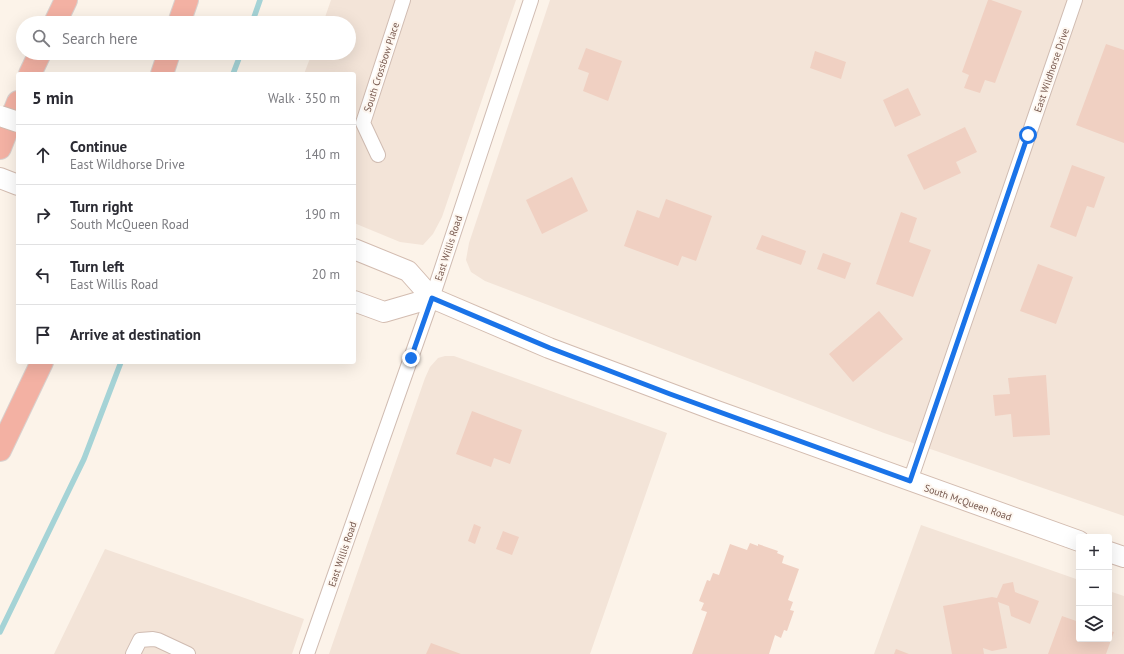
<!DOCTYPE html>
<html lang="en">
<head>
<meta charset="utf-8">
<style>
  body { margin:0; font-family:"PT Sans",sans-serif; background:#f7f7f7; color:#2b2b33 }
  .controls { position:absolute; right:12px; bottom:12px; display:grid; overflow:hidden; border-radius:4px; box-shadow:0 4px 16px #0002 }
  .controls button { width:36px; height:36px; display:grid; place-items:center; padding:0; border:0; border-bottom:1px solid #e1e1e2; background:#fff; color:#2b2b33; font:20px sans-serif }
  .stop { position:absolute; width:12px; height:12px; margin:-9px; border:3px solid #1a73e8; border-radius:50%; background:#fff }
  .stop.end { background:#1a73e8; border-color:#fff; box-shadow:0 1px 4px #0008 }
  .list { margin:0; padding:0; list-style:none }
  h2 { display:flex; justify-content:space-between; align-items:center; height:52px; margin:0; padding:0 16px; font-size:17px }
  h2 small { font-size:13px; font-weight:400; color:#7c7c81 }
  .list li { display:grid; grid-template-columns:26px 1fr auto; gap:12px; align-items:center; box-sizing:border-box; height:60px; padding:0 16px; border-top:1px solid #e1e1e2 }
  .list b { display:block; font-size:15px; white-space:nowrap }
  .list p { margin:0; font-size:13px; white-space:nowrap; color:#7c7c81 }
  .list em { font-size:13px; font-style:normal; color:#7c7c81 }
  .icon { flex:none; width:22px; height:22px; fill:none; stroke:currentColor; stroke-width:2; stroke-linecap:round; stroke-linejoin:round }
  .map { position:relative; flex:none; width:1124px; height:654px; overflow:hidden }
  .search { position:absolute; background:#fff; box-shadow:0 4px 16px #0002; left:16px; top:16px; width:340px; height:44px; display:flex; align-items:center; gap:10px; box-sizing:border-box; padding:0 14px; border-radius:22px; color:#7c7c81; font-size:15px }
  .panel { position:absolute; background:#fff; box-shadow:0 4px 16px #0002; left:16px; top:72px; width:340px; height:292px; border-radius:4px }
  .map>svg:first-child { display:block }
</style>
</head>
<body>
<div class="map">
<svg width="1124" height="654" viewBox="0 0 1124 654">
  <rect width="100%" height="100%" fill="#fcf3e9"/>
  <path fill="#f3e4d8" d="M331,0H516L442,217L433,234L423,245L400,242L354,223V74H304L312,53H349V23H323Z
    M550,0H1124V516L884,433L485,281L471,272L466,260L469,243Z
    M445,356H454L667,433L590,654H329L425,378L430,367L438,358Z
    M921,525L1079,580V639H1109V591L1124,596V654H874Z
    M105,549L304,619L292,654H54Z"/>
  <g fill="none" stroke-linecap="round" stroke-linejoin="round">
    <path stroke="#a5d3d6" stroke-width="5.5" d="M252,23L260,0
      M233,74L241,53
      M0,632L84,459L121,362"/>
  </g>
  <path fill="#f0d0c2" d="M988,0H991L1022,11L995,83L985,80L980,93L964,88L969,75L962,72Z
    M1106,44L1124,50V143L1076,125Z
    M586,48L622,61L608,101L583,91L589,73L578,69Z
    M815,51L846,62L841,79L810,68Z
    M908,88L921,115L895,127L883,100Z
    M965,127L977,152L956,162L961,173L924,190L907,155Z
    M1072,165L1105,177L1094,208L1087,206L1076,237L1050,227Z
    M572,177L588,211L542,234L526,200Z
    M666,199L712,216L696,261L682,256L678,266L624,246L637,210L659,218Z
    M901,212L917,218L909,242L931,250L913,297L876,284Z
    M762,235L806,251L801,265L756,249Z
    M823,253L851,263L845,279L817,269Z
    M1038,264L1073,277L1056,324L1020,311Z
    M879,311L903,339L853,382L829,354Z
    M1046,375L1050,435L1013,437L1011,414L995,416L993,395L1010,394L1008,378Z
    M472,411L522,430L510,464L494,458L491,467L456,454Z
    M474,524L481,527L475,544L468,541Z
    M503,531L519,537L512,555L496,549Z
    M750,543L758,546V544L778,551L777,553L784,556L782,563L799,569L788,600L793,602L790,610L794,611L787,631L784,630L781,638L775,635L769,654H692L707,612L701,610L704,603L699,601L707,580L710,581L713,573L719,575L730,544L747,550Z
    M1013,582L1015,592L1039,601L1030,624L1011,616L1009,606L998,602L1007,648L992,651L983,648L984,654H952L943,606L992,597L997,598L1003,584Z
    M1062,616L1079,622V639H1109V631L1114,632L1106,654H1048Z
    M431,643L461,654H426Z
    M896,649L909,654H894Z"/>
  <g fill="none" stroke-linecap="round" stroke-linejoin="round">
    <g stroke="#d0bcb2" stroke-width="16">
      <path id="street" d="M378,155L363,123L403,0
        M910,481L1075,0
        M133,654L140,640L153,639L158,640L188,654
        M307,654L432,298L531,0"/>
    </g>
    <g stroke="#d3bcb0" stroke-width="22">
      <path id="secondary" d="M0,178L18,185
        M354,249L408,271L432,298L549,348L717,411L1079,541
        M354,301L384,312L432,298
        M1109,552L1124,557"/>
    </g>
    <g stroke="#d9d0cd" stroke-width="24">
      <path id="highway" d="M55,23L66,0
        M179,23L187,0
        M30,74L40,53
        M162,74L169,53
        M0,148L18,102
        M0,450L42,362"/>
    </g>
    <use href="#street" stroke="#fff" stroke-width="14"/>
    <use href="#secondary" stroke="#fff" stroke-width="20"/>
    <use href="#highway" stroke="#f3b1a3" stroke-width="22"/>
    <g stroke="#d3bcb0" stroke-width="22" stroke-linecap="butt">
      <path id="secondary-bridge" d="M0,116L18,122"/>
    </g>
    <use href="#secondary-bridge" stroke="#fff" stroke-width="20"/>
  </g>
  <g fill="none" stroke-linecap="round" stroke-linejoin="round">
    <path stroke="#1a73e8" stroke-width="5" d="M411,358L432,298L550,348L670,394L910,481L1028,135"/>
  </g>
  <g text-anchor="middle" stroke-width="4" stroke-linejoin="round" paint-order="stroke">
    <g font-size="10" fill="#76584e" stroke="#fef7f0">
      <text transform="translate(381 67) rotate(-72)" y="4">South Crossbow Place</text>
      <text transform="translate(1051 70) rotate(-71)" y="4">East Wildhorse Drive</text>
      <text transform="translate(448 248) rotate(-72)" y="4">East Willis Road</text>
      <text transform="translate(968 502) rotate(19)" y="4">South McQueen Road</text>
      <text transform="translate(342 554) rotate(-71)" y="4">East Willis Road</text>
    </g>
  </g>
</svg>
<div class="controls">
<button>+</button>
<button>−</button>
<button><svg class="icon" aria-label="layers" viewBox="0 0 24 24"><path d="M12 4l9 5-9 5-9-5zM3 14l9 5 9-5"/></svg></button>
</div>
<div class="stop" style="left:1028px;top:135px"></div>
<div class="stop end" style="left:411px;top:358px"></div>
<div class="search"><svg class="icon" aria-label="search" viewBox="0 0 24 24"><circle cx="10" cy="10" r="6"/><path d="M15 15l6 6"/></svg>Search here</div>
<section class="panel">
<h2>5 min<small>Walk · 350 m</small></h2>
<ul class="list">
<li><svg class="icon" aria-label="ahead" viewBox="0 0 24 24"><path d="M12 20V5M6 11l6-6 6 6"/></svg><div><b>Continue</b><p>East Wildhorse Drive</p></div><em>140 m</em></li>
<li><svg class="icon" aria-label="right" viewBox="0 0 24 24"><path d="M7 20v-9h11M14 6l5 5-5 5"/></svg><div><b>Turn right</b><p>South McQueen Road</p></div><em>190 m</em></li>
<li><svg class="icon" aria-label="left" viewBox="0 0 24 24"><path d="M17 20v-9H6M10 6l-5 5 5 5"/></svg><div><b>Turn left</b><p>East Willis Road</p></div><em>20 m</em></li>
<li><svg class="icon" aria-label="arrive" viewBox="0 0 24 24"><path d="M6 21V4h12l-3 4 3 4H6"/></svg><div><b>Arrive at destination</b></div></li>
</ul>
</section>
</div>
</body>
</html>
